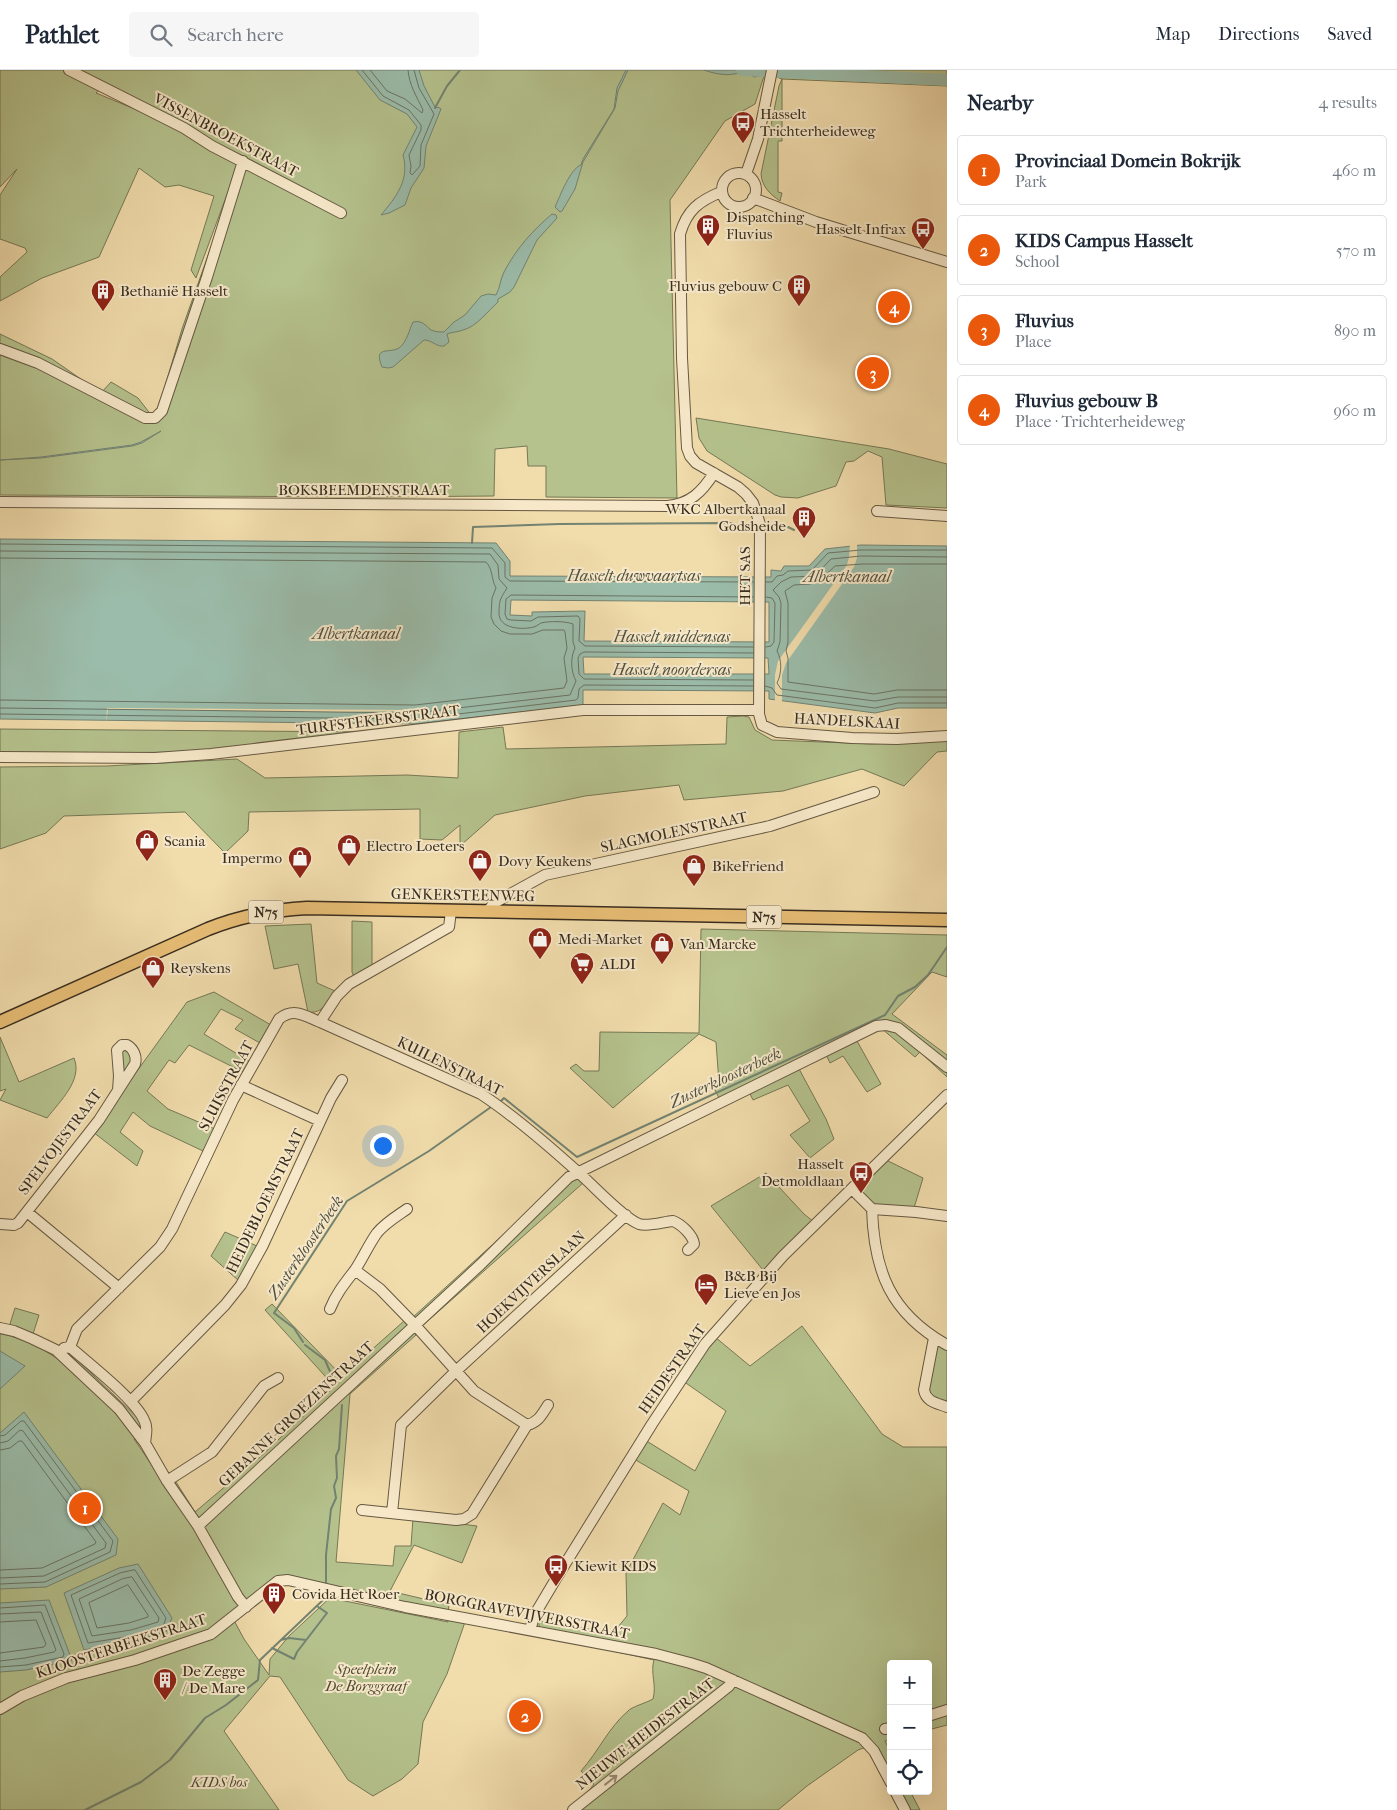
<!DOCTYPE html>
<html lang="en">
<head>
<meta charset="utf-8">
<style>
  body { margin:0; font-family:"IM FELL French Canon",serif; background:#f6f6f7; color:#1f2937 }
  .controls { position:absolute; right:15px; bottom:15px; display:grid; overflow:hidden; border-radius:5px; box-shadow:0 5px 20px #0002 }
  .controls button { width:45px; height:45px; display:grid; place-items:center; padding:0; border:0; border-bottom:1px solid #e0e1e3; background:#fff; color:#1f2937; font:25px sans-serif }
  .you { position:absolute; left:382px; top:1075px; width:18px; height:18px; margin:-12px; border:4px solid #fff; border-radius:50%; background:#1a73e8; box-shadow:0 0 0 8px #1a73e833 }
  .badge { display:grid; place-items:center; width:32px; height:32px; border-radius:50%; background:#ea580c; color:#fff; font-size:16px; font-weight:700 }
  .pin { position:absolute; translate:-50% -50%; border:2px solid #fff; box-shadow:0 1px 5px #0006 }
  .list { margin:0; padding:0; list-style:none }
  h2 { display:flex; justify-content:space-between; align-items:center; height:65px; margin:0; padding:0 20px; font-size:21px }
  h2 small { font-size:16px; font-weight:400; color:#747a83 }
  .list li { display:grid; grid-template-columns:32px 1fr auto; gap:15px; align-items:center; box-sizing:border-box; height:70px; margin:0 10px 10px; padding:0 10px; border:1px solid #e0e1e3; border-radius:5px }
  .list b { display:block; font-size:19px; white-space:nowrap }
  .list p { margin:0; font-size:16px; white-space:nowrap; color:#747a83 }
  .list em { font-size:16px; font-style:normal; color:#747a83 }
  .icon { flex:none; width:28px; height:28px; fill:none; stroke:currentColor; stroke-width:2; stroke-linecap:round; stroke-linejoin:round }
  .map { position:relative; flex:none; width:947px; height:1740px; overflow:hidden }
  header { display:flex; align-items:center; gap:30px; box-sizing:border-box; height:70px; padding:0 25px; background:#fff; border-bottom:1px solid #e0e1e3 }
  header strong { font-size:24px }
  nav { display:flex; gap:28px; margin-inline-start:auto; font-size:18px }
  .search { width:350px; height:45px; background:#f6f6f7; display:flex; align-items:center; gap:12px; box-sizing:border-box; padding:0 18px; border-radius:5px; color:#747a83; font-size:19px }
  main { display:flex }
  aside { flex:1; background:#fff }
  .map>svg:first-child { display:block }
</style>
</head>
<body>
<header>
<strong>Pathlet</strong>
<div class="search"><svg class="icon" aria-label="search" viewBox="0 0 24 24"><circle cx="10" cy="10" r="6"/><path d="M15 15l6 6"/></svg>Search here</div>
<nav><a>Map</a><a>Directions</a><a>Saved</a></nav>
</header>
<main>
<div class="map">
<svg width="947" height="1740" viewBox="0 0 947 1740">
  <rect width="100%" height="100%" fill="#f1dcac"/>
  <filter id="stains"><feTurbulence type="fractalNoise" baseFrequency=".004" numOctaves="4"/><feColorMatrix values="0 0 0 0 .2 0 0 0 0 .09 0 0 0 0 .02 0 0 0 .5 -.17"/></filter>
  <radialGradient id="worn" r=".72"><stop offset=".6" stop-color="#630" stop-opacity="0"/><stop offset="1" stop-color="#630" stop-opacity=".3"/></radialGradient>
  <path fill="#b5c28d" stroke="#767856" d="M0,0H766L755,34L725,51L670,130L677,428L546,427V396H528L527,376L495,379L494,426L372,427L0,425V264L52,289L101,323L111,312L138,328L155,350L182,259L241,92L105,15L96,23L171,54L238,95L196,208L191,200L214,126L179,115L165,117L139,98L99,187L42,208L0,231V207L27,182L25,178L0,169V125L17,99L0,117Z
    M816,0H947V6Z
    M788,5L947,12V16L782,9V71H778V122L782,123L780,131C770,124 762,117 761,104L779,16L782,9L777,7Z
    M696,348L889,379L947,394V438L886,435L882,387L868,381L854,391L846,392L836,416L798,428L781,427L775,425L707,381L699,368Z
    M743,646L749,647L755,660L772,670L872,674L947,670V681L937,682L904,716L862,699L783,721L684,730L679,715L585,726L495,745L460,776V755L442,770L420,769V739L249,742L248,761L225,783L185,742L64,746L46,763L0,779V697L107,696L237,689L265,708L407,705L458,708L459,662L503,657L506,679L726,674L727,647Z
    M0,659L368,662L225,679L186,682L0,684Z
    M352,851L372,852V896L354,907L352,902Z
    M311,854L317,913L335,921C328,932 323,944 308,942L298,894L274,899L265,856Z
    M701,859L947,865V907L932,902L892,944L947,985V1007L920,982L915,987L881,958L857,971L881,1014L867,1022L843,986L830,993L823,978L720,1030L712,1014L719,1013L716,972L699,964L613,1038L570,998L576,994L584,1001H599L600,962L699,963Z
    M214,922L271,955L260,973L235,959L243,950L221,939L204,964L249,991L243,1002L189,975L175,993L169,990L147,1021L168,1039L215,1059L203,1081L150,1056L133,1042L120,1062L143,1081L137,1096L93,1062L187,932Z
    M0,967L19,1012L74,988C83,1010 60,1031 47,1048L0,1030L6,1019L0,1021Z
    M125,978L134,990L123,1006L120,985Z
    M798,997L826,1049L834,1069L810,1088L790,1065L810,1051L788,1015L753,1030L750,1024Z
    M886,1090L923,1108L914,1138L872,1135L857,1119Z
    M571,1103L583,1113L421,1257L412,1248Z
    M766,1103L804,1144L814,1152L763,1200L711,1136Z
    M225,1162L257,1176L239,1211L211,1186Z
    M272,1234L342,1306L404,1251L416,1265L350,1324L336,1492L393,1496L395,1476H411L413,1448L477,1456L462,1493L414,1475L390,1521L449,1535L448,1542L288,1507L230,1543L244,1569L269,1605L270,1589L289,1566L334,1524L335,1529L448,1552V1549L465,1552L447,1604L423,1652L418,1694L402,1709L373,1726L348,1710L280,1607L270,1606L224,1661L279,1740H0V1263L33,1273L61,1291L71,1284L139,1349L142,1359L134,1369L166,1416L176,1412L195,1442L261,1386L331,1320L325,1306L265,1240Z
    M15,1238L39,1245L33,1264L9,1257Z
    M802,1256L882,1364L903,1377H947V1655L928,1660V1594H891V1670L885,1671L891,1683V1710L872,1675L858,1680L807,1716L778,1740H578L584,1727L594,1714L581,1701C598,1682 609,1657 628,1641C631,1637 646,1633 653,1629C657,1615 650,1603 654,1590L539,1565V1551L613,1563L627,1546L626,1503L663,1433L680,1445L689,1421L634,1389L645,1370L695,1401L726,1341L683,1311L715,1267L750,1296Z
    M941,1275L947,1278V1335L927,1326L936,1277Z
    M897,1721H910L920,1740H907Z"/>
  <path fill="#9bbcaa" stroke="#738372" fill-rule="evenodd" d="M356,0H419L424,16L435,37L440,38L441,39L426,76L424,98L411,118L405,135L389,143L381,145C396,127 410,110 403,85L417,57L407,44L380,30Z
    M626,0H628L618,21L615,38L583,92L575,119L562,141L560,142L555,137C560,126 570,99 581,95L583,89L614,39L617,18Z
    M704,0H761L759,6L754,7C745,1 742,3 734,4C725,6 712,3 704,0Z
    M552,144L556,145L557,148L537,170L514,217L510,222L498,229V232C488,241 476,257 463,260C458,262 452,262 447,264L449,272L444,276C436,277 432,270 424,270L393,297L388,298L382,297C373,275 389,284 399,278C407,272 409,260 413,252C422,250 425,255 431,260C435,262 440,262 444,262L454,252L465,245L481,226L488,224L496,225C500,218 500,210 504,202C516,179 532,161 552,144Z
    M161,361L142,373L132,376L41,388L0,390L41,387L132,375L141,372Z
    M0,469L496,473L510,491V506L771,507V500L781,501L784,496H809L825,479L861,475L947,476V638H898L875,643L769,629V621L598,620H583V635L416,654L0,649ZM511,530L769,532V572L584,571L585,541L532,542V546L510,545ZM583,587L768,588L769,604H584Z
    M0,1281L25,1296L0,1319Z
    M24,1342L118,1469L116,1485L46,1517L0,1519V1363Z
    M138,1494L172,1548L166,1562L133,1571L84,1580L64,1523L119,1498Z
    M49,1530L72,1590L26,1600L0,1602V1533Z"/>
  <path fill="#f1dcac" d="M857,473V488L854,497L786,593L782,605V633L775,632V605L778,591L847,495L849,487L850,474Z
    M567,620L416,640L415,655L414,641H398L338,642L108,639L106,653L107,638L415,640L568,620H584Z"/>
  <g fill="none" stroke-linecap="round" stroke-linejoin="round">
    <path stroke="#6a7464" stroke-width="1" d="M362,0L383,26L409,40L421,55V60L409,85L411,96L410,103L412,105L420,96L421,75L434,44L419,18L414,0
      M370,0L387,21L405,29L422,43L423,40C417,27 409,15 408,0
      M0,474L492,478L505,493V507L510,511L753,512
      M0,481L490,484L498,495L499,509L507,518C501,528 499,529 499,543C499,559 522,560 534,557C537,556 539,554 541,553C549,551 565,551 573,554V572L575,578C570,588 571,602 576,611L570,625L415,643L0,638
      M947,487L861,486L831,489L815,506L791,507L781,512L773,520L779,527L781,533L780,572L777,581C782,590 782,603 777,613L781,619L875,631L898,627H947
      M0,488L486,492C493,499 491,509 496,518L492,528L491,547L494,554L501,561L510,564H532L543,560H564L565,562L567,578L564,588L567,611L564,618L415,635L0,630
      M947,494H862L835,496L818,512L810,514L794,515L785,521L788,533V572L786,581L788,588V612L874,624L897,620H947
      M766,512H772L777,506L783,505L788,501L812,500L828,483L861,480H947
      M753,577L585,576L579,571L580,549L578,546L538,547L531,551L511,550L507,549L505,544L506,529L511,525L753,527
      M766,577L771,576L774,572L775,533L772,528L766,527
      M753,610L584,609L579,604L578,588L580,584L584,582L753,583
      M765,616L772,618L777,625L875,638L898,633H947
      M0,644L416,649L576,630L578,628L579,619L584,615L753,616
      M0,1366L5,1365L21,1351H24L113,1471L110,1482L45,1512L0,1514
      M0,1373L8,1371L20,1360L23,1361L106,1473L105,1478L44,1506L0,1508
      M0,1380L10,1378L19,1371H22L96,1472L95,1474L42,1498L0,1500
      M135,1500L166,1548L163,1557L132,1566L88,1573L71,1525L120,1503Z
      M132,1507L159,1548L158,1552L131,1560L92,1566L79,1529L122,1509Z
      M128,1515L148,1545V1547L129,1553L97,1558L89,1533Z
      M0,1538L45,1535L64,1584L63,1587L26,1595L0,1597
      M0,1544L41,1542L56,1580L54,1582L25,1588L0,1591
      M0,1552L36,1550L46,1574L44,1577L0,1583"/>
    <path stroke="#738372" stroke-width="2" d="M435,38L447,16L460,0
      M762,460H774L788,457L794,460
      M472,473L473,457L559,454L731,453L747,460H755
      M501,1031L504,1028L577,1087L885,945L898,926L915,917L928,905L947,877
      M303,1272L294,1258L274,1243L347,1131L429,1081L491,1037
      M305,1275L325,1290L336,1315
      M326,1515V1485L331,1439L336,1428L334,1416L337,1408L336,1386L339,1379L342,1335
      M281,1570L289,1568L306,1570
      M272,1578L294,1589L297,1582L327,1543L317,1536
      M85,1740L141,1712L170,1690L205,1648L226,1635L258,1610L260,1590L323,1530L325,1523"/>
    <path stroke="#9bbcaa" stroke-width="12" d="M742,0L947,10"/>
    <g stroke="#665942" stroke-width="12">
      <path id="minor" d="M69,0L184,58L212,76L341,143
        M722 120a17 17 0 1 1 34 0a17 17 0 1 1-34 0Z
        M746,104L758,69L772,0
        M721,122C699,131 687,140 680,164L682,288L687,378L690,386L696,393L738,417L746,424L753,433L760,454L759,644L762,655L777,662L852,668L897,669L947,666
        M753,128L816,152L947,192
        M737,147L738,137
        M0,279L38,293L145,348H155L162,341L207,207L243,91
        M0,432L667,436C690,434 702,422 714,403
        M877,441L947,446
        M0,687L155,688L211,684L583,640H759
        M488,841L494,833L545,805L770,756L874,722
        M320,952L337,926L349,914L449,857L451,841
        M241,1015L320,1051
        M852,1119L872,1139C874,1201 890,1243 947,1275
        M872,1139L916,1142L947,1146
        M27,1142L119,1218
        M0,1154L14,1155L18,1153L99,1050L135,994C137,987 134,979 127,975H122L117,980L119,1006L118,1020
        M355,1200L380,1219L415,1255L474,1321L527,1355L472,1444L464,1449L456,1450L362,1440
        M330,1239C336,1224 345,1213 355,1200C363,1188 369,1174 377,1163C385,1153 397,1146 407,1139
        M0,1258L14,1261L33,1269L56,1280L119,1339L145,1373L167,1411L198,1456L238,1527L246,1537
        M934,1268L924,1320C926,1332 937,1333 947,1337
        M70,1277L77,1259L160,1177L172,1159L233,1030L279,949C294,937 305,946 320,952L481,1024C516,1047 549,1076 580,1104C594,1116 623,1148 639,1154C648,1157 663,1152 673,1151C681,1154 693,1165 694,1174L688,1180
        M64,1278L70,1277C88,1293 135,1329 144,1350C148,1357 146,1365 145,1373
        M131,1331L225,1235L241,1215L263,1175L331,1028L342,1010
        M527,1355C539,1352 542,1344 548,1335
        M167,1411L212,1382L264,1316L278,1308
        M392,1443L401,1355L456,1301L626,1145
        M198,1456L480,1195L569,1107L876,956L886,955L898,958L947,997
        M530,1560L535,1544L557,1507L652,1354L705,1274L783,1186L947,1025
        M0,1639L22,1626L66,1608L135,1590L211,1564L278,1511L288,1510L405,1537L656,1584L690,1593L706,1598L862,1668L874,1681L891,1713
        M928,1646L947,1640
        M885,1659L891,1658
        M895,1721L905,1740
        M573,1740L729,1616L733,1610"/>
    </g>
    <g stroke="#382d1f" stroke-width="15">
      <path id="major" d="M0,952L208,859C240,846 272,840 307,838L947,850"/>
    </g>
    <use href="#minor" stroke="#f6e8c9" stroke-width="10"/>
    <use href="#major" stroke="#e8be76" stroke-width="12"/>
  </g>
  <defs><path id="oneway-shaft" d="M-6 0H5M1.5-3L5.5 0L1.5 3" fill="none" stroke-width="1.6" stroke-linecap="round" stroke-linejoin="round" transform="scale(1.25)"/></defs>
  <use stroke="#978a74" href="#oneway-shaft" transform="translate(611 1710) rotate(-38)"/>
  <defs>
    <g id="bus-pin" transform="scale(1.25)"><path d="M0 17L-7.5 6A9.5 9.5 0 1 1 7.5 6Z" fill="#8f2418" stroke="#f6e8c9"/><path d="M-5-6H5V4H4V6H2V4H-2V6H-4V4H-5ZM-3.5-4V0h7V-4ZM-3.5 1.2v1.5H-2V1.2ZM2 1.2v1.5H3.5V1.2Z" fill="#fff"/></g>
    <g id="building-pin" transform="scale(1.25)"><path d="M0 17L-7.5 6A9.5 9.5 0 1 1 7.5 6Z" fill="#8f2418" stroke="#f6e8c9"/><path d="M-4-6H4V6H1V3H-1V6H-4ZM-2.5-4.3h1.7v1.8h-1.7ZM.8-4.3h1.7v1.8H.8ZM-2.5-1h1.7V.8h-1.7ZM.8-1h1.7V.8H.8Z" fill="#fff"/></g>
    <g id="shop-pin" transform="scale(1.25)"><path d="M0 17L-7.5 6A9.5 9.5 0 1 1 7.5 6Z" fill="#8f2418" stroke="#f6e8c9"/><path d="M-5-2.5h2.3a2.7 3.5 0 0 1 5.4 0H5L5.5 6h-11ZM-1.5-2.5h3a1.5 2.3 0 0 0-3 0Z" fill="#fff"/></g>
    <g id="supermarket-pin" transform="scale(1.25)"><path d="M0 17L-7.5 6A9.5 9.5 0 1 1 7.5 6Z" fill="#8f2418" stroke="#f6e8c9"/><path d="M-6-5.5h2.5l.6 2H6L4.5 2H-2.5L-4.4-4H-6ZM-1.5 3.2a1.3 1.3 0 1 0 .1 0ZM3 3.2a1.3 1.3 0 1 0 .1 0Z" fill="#fff"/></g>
    <g id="hotel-pin" transform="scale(1.25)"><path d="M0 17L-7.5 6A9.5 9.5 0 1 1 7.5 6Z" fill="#8f2418" stroke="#f6e8c9"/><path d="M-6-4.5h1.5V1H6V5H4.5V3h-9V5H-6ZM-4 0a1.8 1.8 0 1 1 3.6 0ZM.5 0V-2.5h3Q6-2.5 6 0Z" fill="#fff"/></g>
  </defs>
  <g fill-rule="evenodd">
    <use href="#bus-pin" x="743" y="53"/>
    <use href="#building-pin" x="708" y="156"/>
    <use href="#bus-pin" x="923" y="159"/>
    <use href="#building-pin" x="799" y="216"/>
    <use href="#building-pin" x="103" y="221"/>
    <use href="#building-pin" x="804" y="448"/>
    <use href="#shop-pin" x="147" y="771"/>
    <use href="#shop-pin" x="349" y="776"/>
    <use href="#shop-pin" x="300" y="788"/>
    <use href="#shop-pin" x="480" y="791"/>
    <use href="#shop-pin" x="694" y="796"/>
    <use href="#shop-pin" x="540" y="869"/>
    <use href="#shop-pin" x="662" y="874"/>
    <use href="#supermarket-pin" x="582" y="894"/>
    <use href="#shop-pin" x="153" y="898"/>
    <use href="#bus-pin" x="861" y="1103"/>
    <use href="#hotel-pin" x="706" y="1215"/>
    <use href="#bus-pin" x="556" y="1496"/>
    <use href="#building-pin" x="274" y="1524"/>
    <use href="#building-pin" x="165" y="1610"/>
  </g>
  <g text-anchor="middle" stroke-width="4" stroke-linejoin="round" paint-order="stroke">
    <g fill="#f6e8c9" stroke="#716552" stroke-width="1">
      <rect x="248.5" y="830.5" width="35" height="23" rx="4"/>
      <rect x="746.5" y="835.5" width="35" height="23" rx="4"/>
    </g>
    <g font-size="14" font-weight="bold" fill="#382d1f">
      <text x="266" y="847">N75</text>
      <text x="764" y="852">N75</text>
    </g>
    <g font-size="15" fill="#382d1f" stroke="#f6e8c9" text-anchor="start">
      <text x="760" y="49">Hasselt<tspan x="760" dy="17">Trichterheideweg</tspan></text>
      <text x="726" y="152">Dispatching<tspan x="726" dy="17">Fluvius</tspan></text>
      <text x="906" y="164" text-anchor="end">Hasselt Infrax</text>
      <text x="782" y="221" text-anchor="end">Fluvius gebouw C</text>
      <text x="120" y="226">Bethanië Hasselt</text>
      <text x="786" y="444" text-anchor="end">WKC Albertkanaal<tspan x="786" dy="17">Godsheide</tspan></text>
      <text x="164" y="776">Scania</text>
      <text x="366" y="781">Electro Loeters</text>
      <text x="282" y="793" text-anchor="end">Impermo</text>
      <text x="498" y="796">Dovy Keukens</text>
      <text x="712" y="801">BikeFriend</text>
      <text x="558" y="874">Medi-Market</text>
      <text x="680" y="879">Van Marcke</text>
      <text x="600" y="899">ALDI</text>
      <text x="170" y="903">Reyskens</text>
      <text x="844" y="1099" text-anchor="end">Hasselt<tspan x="844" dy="17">Detmoldlaan</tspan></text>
      <text x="724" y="1211">B&amp;B Bij<tspan x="724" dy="17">Lieve en Jos</tspan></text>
      <text x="574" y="1501">Kiewit KIDS</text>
      <text x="292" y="1529">Covida Het Roer</text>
      <text x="182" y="1606">De Zegge<tspan x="182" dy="17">/ De Mare</tspan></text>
    </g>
    <g font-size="15" fill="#382d1f" stroke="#f6e8c9">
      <text transform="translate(226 65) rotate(28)" y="5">VISSENBROEKSTRAAT</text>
      <text x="364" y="425">BOKSBEEMDENSTRAAT</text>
      <text transform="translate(745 506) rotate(-90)" y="5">HET SAS</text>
      <text transform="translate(378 650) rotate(-7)" y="5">TURFSTEKERSSTRAAT</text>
      <text transform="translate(847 651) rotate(3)" y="5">HANDELSKAAI</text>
      <text transform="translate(674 762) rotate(-12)" y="5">SLAGMOLENSTRAAT</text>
      <text transform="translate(463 825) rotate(1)" y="5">GENKERSTEENWEG</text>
      <text transform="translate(450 996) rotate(26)" y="5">KUILENSTRAAT</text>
      <text transform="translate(226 1016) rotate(-62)" y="5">SLUISSTRAAT</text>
      <text transform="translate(60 1072) rotate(-53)" y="5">SPELVOJESTRAAT</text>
      <text transform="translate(265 1131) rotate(-64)" y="5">HEIDEBLOEMSTRAAT</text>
      <text transform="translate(531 1212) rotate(-43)" y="5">HOEKVIJVERSLAAN</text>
      <text transform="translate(672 1299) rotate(-55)" y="5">HEIDESTRAAT</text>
      <text transform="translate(296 1344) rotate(-43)" y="5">GEBANNE-GROEZENSTRAAT</text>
      <text transform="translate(527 1544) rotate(11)" y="5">BORGGRAVEVIJVERSSTRAAT</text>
      <text transform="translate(121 1576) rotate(-18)" y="5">KLOOSTERBEEKSTRAAT</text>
      <text transform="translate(645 1664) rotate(-38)" y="5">NIEUWE-HEIDESTRAAT</text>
    </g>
    <g font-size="15" font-style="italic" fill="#514b35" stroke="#f6e8c9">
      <text x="366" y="1604">Speelplein<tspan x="366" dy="17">De Borggraaf</tspan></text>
      <text x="219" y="1717">KIDS bos</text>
    </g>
    <g font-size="16" font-style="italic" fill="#515142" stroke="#f6e8c9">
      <text x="634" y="511">Hasselt duwvaartsas</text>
      <text x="847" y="512">Albertkanaal</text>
      <text x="356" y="569">Albertkanaal</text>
      <text x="672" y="572">Hasselt middensas</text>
      <text x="672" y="605">Hasselt noordersas</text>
      <text transform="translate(725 1007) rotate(-25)" y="6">Zusterkloosterbeek</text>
      <text transform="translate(305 1177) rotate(-56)" y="6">Zusterkloosterbeek</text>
    </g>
  </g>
  <rect width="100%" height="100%" filter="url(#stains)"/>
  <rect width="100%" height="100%" fill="url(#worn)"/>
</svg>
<div class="controls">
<button>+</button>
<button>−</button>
<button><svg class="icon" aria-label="locate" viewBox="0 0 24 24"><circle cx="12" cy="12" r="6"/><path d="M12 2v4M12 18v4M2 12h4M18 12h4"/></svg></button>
</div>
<div class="you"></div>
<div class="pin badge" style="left:85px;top:1438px">1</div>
<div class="pin badge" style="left:525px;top:1646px">2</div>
<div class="pin badge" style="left:873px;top:303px">3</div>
<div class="pin badge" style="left:894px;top:237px">4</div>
</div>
<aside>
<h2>Nearby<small>4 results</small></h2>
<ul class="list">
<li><span class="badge">1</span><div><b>Provinciaal Domein Bokrijk</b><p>Park</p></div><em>460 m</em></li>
<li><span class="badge">2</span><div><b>KIDS Campus Hasselt</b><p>School</p></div><em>570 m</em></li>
<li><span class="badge">3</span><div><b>Fluvius</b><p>Place</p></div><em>890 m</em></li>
<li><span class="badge">4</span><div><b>Fluvius gebouw B</b><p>Place · Trichterheideweg</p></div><em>960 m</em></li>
</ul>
</aside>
</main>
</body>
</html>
